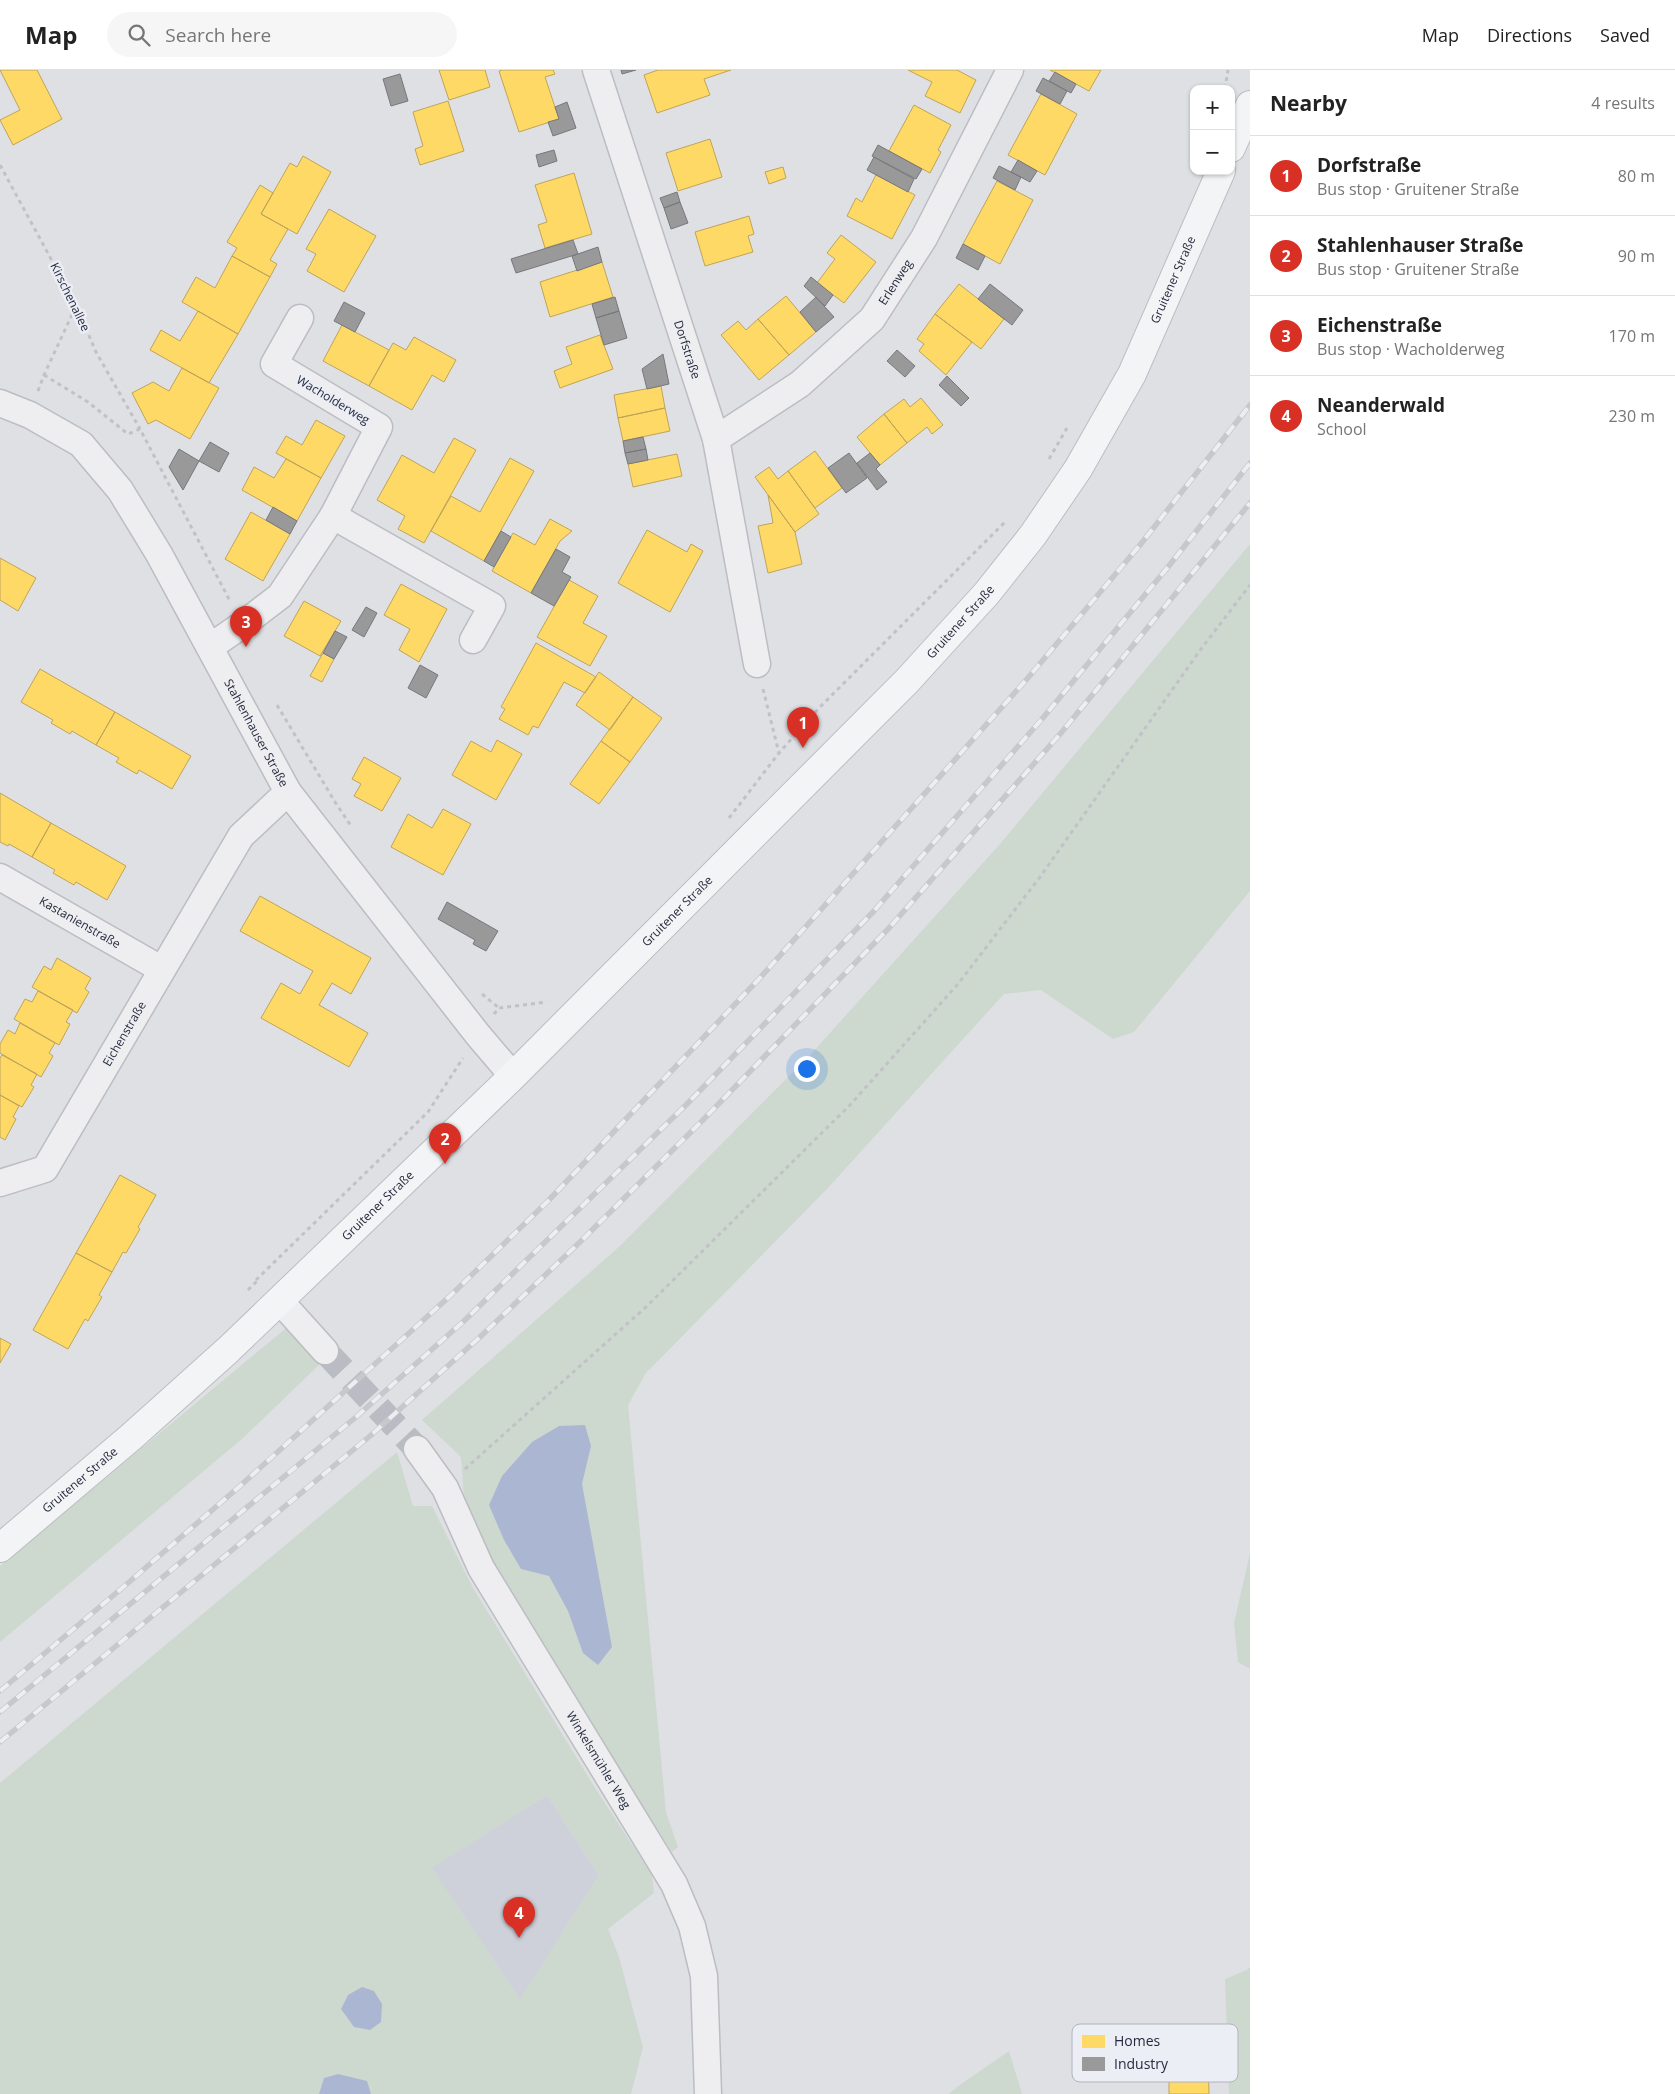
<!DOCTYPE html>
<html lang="en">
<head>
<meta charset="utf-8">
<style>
  body { margin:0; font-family:"Open Sans",sans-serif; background:#f6f6f6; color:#222 }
  .controls { position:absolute; right:15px; top:15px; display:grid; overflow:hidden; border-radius:10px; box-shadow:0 1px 4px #0004 }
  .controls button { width:45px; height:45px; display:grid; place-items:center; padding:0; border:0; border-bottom:1px solid #e0e0e0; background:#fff; color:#222; font:25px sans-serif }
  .you { position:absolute; left:806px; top:998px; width:18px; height:18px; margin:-12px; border:4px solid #fff; border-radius:50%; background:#1a73e8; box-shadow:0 0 0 8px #1a73e833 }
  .badge { display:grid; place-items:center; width:32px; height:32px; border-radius:50%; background:#d93025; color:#fff; font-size:16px; font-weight:700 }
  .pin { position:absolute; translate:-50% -41px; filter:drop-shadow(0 1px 2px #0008) }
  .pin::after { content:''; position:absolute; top:26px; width:18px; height:15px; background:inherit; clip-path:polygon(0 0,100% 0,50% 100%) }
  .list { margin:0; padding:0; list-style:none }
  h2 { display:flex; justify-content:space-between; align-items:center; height:65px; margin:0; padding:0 20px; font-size:21px }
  h2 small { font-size:16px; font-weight:400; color:#767676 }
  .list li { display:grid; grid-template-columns:32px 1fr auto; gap:15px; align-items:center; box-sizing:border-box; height:80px; padding:0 20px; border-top:1px solid #e0e0e0 }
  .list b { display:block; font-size:19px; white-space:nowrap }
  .list p { margin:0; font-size:16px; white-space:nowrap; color:#767676 }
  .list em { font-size:16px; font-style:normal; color:#767676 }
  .icon { flex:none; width:28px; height:28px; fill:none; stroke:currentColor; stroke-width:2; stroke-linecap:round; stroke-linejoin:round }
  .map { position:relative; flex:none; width:1250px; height:2024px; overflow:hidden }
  header { display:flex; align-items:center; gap:30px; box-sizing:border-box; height:70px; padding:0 25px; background:#fff; border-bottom:1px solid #e0e0e0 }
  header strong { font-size:24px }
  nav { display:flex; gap:28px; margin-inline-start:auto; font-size:18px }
  .search { width:350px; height:45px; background:#f6f6f6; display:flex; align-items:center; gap:12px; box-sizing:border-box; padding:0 18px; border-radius:28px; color:#767676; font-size:19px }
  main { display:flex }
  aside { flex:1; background:#fff }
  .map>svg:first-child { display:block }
</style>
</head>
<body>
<header>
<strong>Map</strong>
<div class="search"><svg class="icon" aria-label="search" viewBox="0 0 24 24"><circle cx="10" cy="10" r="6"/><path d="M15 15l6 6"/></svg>Search here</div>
<nav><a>Map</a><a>Directions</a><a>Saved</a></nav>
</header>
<main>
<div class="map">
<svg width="1250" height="2024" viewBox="0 0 1250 2024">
  <rect width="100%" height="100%" fill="#dfe0e4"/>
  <path fill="#cfd1da" d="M547,1725L599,1805L520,1930L431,1798Z"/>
  <path fill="#cdd8cf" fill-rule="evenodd" d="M1250,474V821L1134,962L1113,969L1041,920L1004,924L826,1120L646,1303L628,1335L666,1742L678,1777L672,1782L544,1583L465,1444L461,1387L422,1350L620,1176L811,984L1000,774Z
    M291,1254L323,1291L243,1368L0,1572V1496Z
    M397,1382L413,1436H432L473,1518L597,1721L652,1805L654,1823L608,1859L619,1887L643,1977L631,2024H0V1713ZM547,1725L599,1805L520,1929L432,1798Z
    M1250,1483V1599L1238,1592L1234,1553Z
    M1250,1897V2024H1229L1225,1909L1247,1900Z
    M1009,1981L1022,2024H949L957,2017Z"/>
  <path fill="#abb7d2" d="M585,1355L591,1376L582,1414L612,1577L598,1595L583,1583L568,1541L549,1506L521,1499L504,1470L489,1435L502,1406L532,1372L559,1356Z
    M362,1917L374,1921L382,1934L381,1952L370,1960L354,1957L341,1939L348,1925Z
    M338,2004L367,2011L371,2024H319L324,2008Z"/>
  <path fill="#ffd966" stroke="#bea45a" d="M0,0H37L62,49L13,75L0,50L20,40Z
    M439,0H485L490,17L449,30Z
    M502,0H553L555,4L545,7L559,49L519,62L499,1Z
    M658,0H731L704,9L710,25L657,43L644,5Z
    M908,0H957L976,10L960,43L925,26L932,12Z
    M1050,0H1101L1089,21Z
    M1041,24L1077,44L1045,105L1008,85Z
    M448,31L464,81L420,95L415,79L423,76L413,42Z
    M914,35L951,55L938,80L941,82L930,103L889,81Z
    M710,69L722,107L678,121L666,83Z
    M303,86L331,102L297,164L261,144L290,93L297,97Z
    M783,97L786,108L769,114L765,102Z
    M574,103L592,164L545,178L538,155L547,152L535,115Z
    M876,105L915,125L892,169L847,146L856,128L862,132Z
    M997,111L1033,130L1000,194L963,174Z
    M260,115L273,123L261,144L288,159L270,190L277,194L270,207L232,186L237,178L227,172Z
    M329,139L376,166L344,222L307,201L316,184L306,179Z
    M749,146L754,164L748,166L753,182L705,196L695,162Z
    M841,165L876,192L844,233L817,213L835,189L827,183Z
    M232,186L270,207L238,264L182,232L196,207L215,218Z
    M602,192L613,227L550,247L540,212Z
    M959,214L1004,249L981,279L935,244Z
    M786,226L816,262L789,285L758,249Z
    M198,241L238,264L209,313L150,280L161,260L180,271Z
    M935,244L972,272L946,305L919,281L924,274L917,269Z
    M758,249L789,285L759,310L721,265L738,251L746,260Z
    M342,255L389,280L369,316L323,291Z
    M600,265L613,299L560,318L554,301L572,294L566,277Z
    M414,267L456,290L444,312L432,305L412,340L369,316L393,273L406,280Z
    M182,298L219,318L190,369L156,350L148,354L132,323L153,312L169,321Z
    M661,316L665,338L618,348L614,325Z
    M921,328L943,355L932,364L927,357L907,373L884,344L904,329L910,337Z
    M665,338L670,361L623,371L618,348Z
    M884,344L907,373L880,395L857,367Z
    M316,350L345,366L321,408L276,383L286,366L302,375Z
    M454,368L476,380L424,473L398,459L405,446L377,430L402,385L434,403Z
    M815,381L842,418L815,438L788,401Z
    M677,384L682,406L633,417L628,394Z
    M510,388L534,401L484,491L431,461L451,426L480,442Z
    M286,389L321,408L297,451L242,420L254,397L274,408Z
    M769,397L778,409L788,401L819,444L795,462L755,407Z
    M768,425L795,462L802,494L768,503L758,456L773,453Z
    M251,442L290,464L263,511L225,489Z
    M550,449L572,461L560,471L531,523L492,501L513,463L535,475Z
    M647,460L687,482L691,474L703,481L670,542L618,513Z
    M0,488L36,508L18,541L0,530Z
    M569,510L598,526L583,553L607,566L590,596L537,567Z
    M401,514L447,539L419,592L399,580L410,559L384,545Z
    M304,531L341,551L320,586L284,566Z
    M536,573L596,607L585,623L564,612L538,658L533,656L528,665L499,649L505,639L501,637Z
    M323,583L334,589L322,612L310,606Z
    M40,599L115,642L96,675L72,661L70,664L51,653L53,650L21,632Z
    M599,602L633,627L610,660L576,635Z
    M633,627L662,648L630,692L601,671Z
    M115,642L191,686L172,719L139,700L137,704L116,692L119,688L96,675Z
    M497,670L522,684L496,730L452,705L471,671L491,682Z
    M601,671L630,692L599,734L570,714Z
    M364,687L401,708L382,741L354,726L361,714L352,709Z
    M0,723L51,753L32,787L9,774L8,776L0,772Z
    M443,739L471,754L443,805L391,777L408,744L432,758Z
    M51,753L126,796L107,830L76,812L74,815L53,803L55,800L32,787Z
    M260,826L371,888L351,924L332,913L319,935L368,963L349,997L261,948L281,913L300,924L313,901L240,861Z
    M57,888L91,908L85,919L89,922L77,943L32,917L44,896L51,900Z
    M38,921L73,940L66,952L70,954L59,975L14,949L25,929L32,932Z
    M20,953L55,973L49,983L53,986L41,1007L0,983V974L8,960L15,964Z
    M2,985L37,1004L31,1015L34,1017L22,1037L0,1025V988Z
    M0,1025L19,1036L13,1047L16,1049L5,1070L0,1067Z
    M120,1105L156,1125L138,1157L140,1159L126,1183L123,1182L112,1202L76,1183Z
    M76,1183L112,1202L99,1225L102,1227L88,1251L85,1249L68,1279L33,1260Z
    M0,1268L11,1274L0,1293Z
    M1169,1986H1208L1209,2024H1169Z"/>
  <path fill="#999" stroke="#76787e" d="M621,0H636L622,4Z
    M1055,2L1076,14L1071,23L1049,11Z
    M400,4L408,31L391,36L383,9Z
    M1043,8L1067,21L1060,34L1036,21Z
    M567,32L576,58L553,66L548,52L559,49L555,37Z
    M878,75L922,99L916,109L872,86Z
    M554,80L557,91L539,97L536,85Z
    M874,87L914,109L908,122L867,100Z
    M1018,90L1037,101L1030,112L1011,102Z
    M999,96L1021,107L1015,120L993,108Z
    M677,122L680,132L664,138L660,128Z
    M680,132L688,153L671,159L664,138Z
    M573,170L578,184L516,203L511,189Z
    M963,174L985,186L978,200L956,188Z
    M598,177L602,192L577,201L572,186Z
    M811,207L833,225L825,236L804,216Z
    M990,214L1023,240L1012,255L978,229Z
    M615,227L619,241L596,248L592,234Z
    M816,227L834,247L816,262L800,242Z
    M344,232L365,243L355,262L334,251Z
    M619,241L627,268L604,275L596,248Z
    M897,280L915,296L905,307L887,291Z
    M663,284L669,314L647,319L642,299Z
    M947,306L969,328L961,336L939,315Z
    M643,367L646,379L625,383L623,371Z
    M210,372L229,383L219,402L199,391Z
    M179,379L199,391L183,420L169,397Z
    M646,379L648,390L628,394L625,383Z
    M849,383L867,408L846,423L828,398Z
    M870,383L880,395L876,399L887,412L877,420L857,393Z
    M273,437L297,451L290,464L266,450Z
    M501,461L511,467L494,497L484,491Z
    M556,479L570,487L562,502L571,507L554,536L531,523Z
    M366,537L377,543L364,567L352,560Z
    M335,561L347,567L334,589L323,583Z
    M420,595L438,605L426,628L408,618Z
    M447,832L498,861L486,881L473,874L475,870L438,849Z"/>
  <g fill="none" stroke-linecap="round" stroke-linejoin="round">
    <path stroke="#babcc3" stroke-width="26" stroke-dasharray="26 13" stroke-linecap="butt" d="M325,1281L417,1379"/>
    <g stroke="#bcbdc2" stroke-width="29">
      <g id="minor">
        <path id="s1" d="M596,0L716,369L757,594"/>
        <path id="s2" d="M0,333L30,345L81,374L120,420L159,484L288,722L478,965L513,1006"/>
        <path id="s3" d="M716,369L800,314L872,249L924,168L1010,0"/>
        <path d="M333,446L492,536L473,570"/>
        <path d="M210,577L242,555L280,526L333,446L379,357L274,294L300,248"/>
        <path id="s4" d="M0,807L161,899"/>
        <path id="s5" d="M0,1113L45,1099L241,766L288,722"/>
        <path d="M280,1231L325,1281"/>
        <path id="s6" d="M417,1379L445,1418L481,1498L674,1814L692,1856L704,1906L708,2024"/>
      </g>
    </g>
    <g stroke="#bbbdc2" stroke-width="30">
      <g id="major">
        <path d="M1231,78L1250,35"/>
        <path id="s7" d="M0,1478L131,1367L228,1280L513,1006L907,611L987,523L1033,465L1078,399L1132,304L1221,101"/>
      </g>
    </g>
    <path stroke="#c1c1c7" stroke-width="3" stroke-dasharray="4 4" stroke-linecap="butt" d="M1225,19L1228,0
      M0,95L76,235L96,282L140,359
      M44,305L88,332L128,364L140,359L230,531
      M38,321L44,305L76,236
      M1049,389L1067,358
      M763,619L779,683
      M277,635L335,732L351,756
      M729,748L779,683L819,638L1006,451
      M482,924L499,938
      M494,944L499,938L547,932
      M256,1210L428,1042L463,988
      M248,1220L257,1211
      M465,1399L646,1237L850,1035L958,914L1040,807L1201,579L1250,515"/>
    <use href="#minor" stroke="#eeeef1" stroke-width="26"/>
    <use href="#major" stroke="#f3f4f5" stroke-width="28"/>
    <g stroke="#c7c8cc" stroke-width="5.5">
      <path id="rail" d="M0,1621L128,1513L240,1416L450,1226L547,1132L759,909L1027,609L1140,475L1250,335
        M0,1642L356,1347L465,1250L686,1035L873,842L1042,649L1168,497L1250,393
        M0,1672L370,1366L480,1267L581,1171L701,1052L889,858L1061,663L1250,433"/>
    </g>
    <use href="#rail" stroke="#eceef5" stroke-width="4" stroke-dasharray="11" stroke-linecap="butt"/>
  </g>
  <g text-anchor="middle" stroke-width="5" stroke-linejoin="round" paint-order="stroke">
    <g font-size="12" fill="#252a3e" stroke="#eceef5">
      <text dy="4" stroke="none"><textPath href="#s7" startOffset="1740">Gruitener Straße</textPath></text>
      <text dy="4" stroke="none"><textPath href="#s3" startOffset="241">Erlenweg</textPath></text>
      <text transform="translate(70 227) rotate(64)" y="4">Kirschenallee</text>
      <text dy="4" stroke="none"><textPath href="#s1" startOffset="294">Dorfstraße</textPath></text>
      <text transform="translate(333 330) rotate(31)" y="4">Wacholderweg</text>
      <text dy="4" stroke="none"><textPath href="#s7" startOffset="1335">Gruitener Straße</textPath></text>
      <text dy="4" stroke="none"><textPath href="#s2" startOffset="430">Stahlenhauser Straße</textPath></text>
      <text dy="4" stroke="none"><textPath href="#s7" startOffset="930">Gruitener Straße</textPath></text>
      <text dy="4" stroke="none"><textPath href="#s4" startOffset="92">Kastanienstraße</textPath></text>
      <text dy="4" stroke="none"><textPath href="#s5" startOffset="204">Eichenstraße</textPath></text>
      <text dy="4" stroke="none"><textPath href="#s7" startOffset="510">Gruitener Straße</textPath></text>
      <text dy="4" stroke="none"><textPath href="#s7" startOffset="105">Gruitener Straße</textPath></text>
      <text dy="4" stroke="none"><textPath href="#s6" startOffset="361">Winkelsmühler Weg</textPath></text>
    </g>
  </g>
  <rect x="1072" y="1954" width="166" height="58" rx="8" fill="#eceef5" stroke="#b0b3be" stroke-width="1"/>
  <rect x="1082" y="1965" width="23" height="13" fill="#ffd966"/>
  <rect x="1082" y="1987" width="23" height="14" fill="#999"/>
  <g font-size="14" fill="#252a3e">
    <text x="1114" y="1976">Homes</text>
    <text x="1114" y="1999">Industry</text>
  </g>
</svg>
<div class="controls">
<button>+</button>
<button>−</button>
</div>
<div class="you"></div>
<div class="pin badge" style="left:803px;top:678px">1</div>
<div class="pin badge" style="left:445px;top:1094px">2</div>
<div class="pin badge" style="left:246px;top:577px">3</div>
<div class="pin badge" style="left:519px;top:1868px">4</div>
</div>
<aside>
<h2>Nearby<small>4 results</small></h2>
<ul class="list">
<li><span class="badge">1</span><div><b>Dorfstraße</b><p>Bus stop · Gruitener Straße</p></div><em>80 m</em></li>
<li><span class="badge">2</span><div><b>Stahlenhauser Straße</b><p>Bus stop · Gruitener Straße</p></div><em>90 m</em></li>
<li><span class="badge">3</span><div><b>Eichenstraße</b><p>Bus stop · Wacholderweg</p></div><em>170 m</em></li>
<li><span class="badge">4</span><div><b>Neanderwald</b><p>School</p></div><em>230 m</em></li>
</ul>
</aside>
</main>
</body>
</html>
